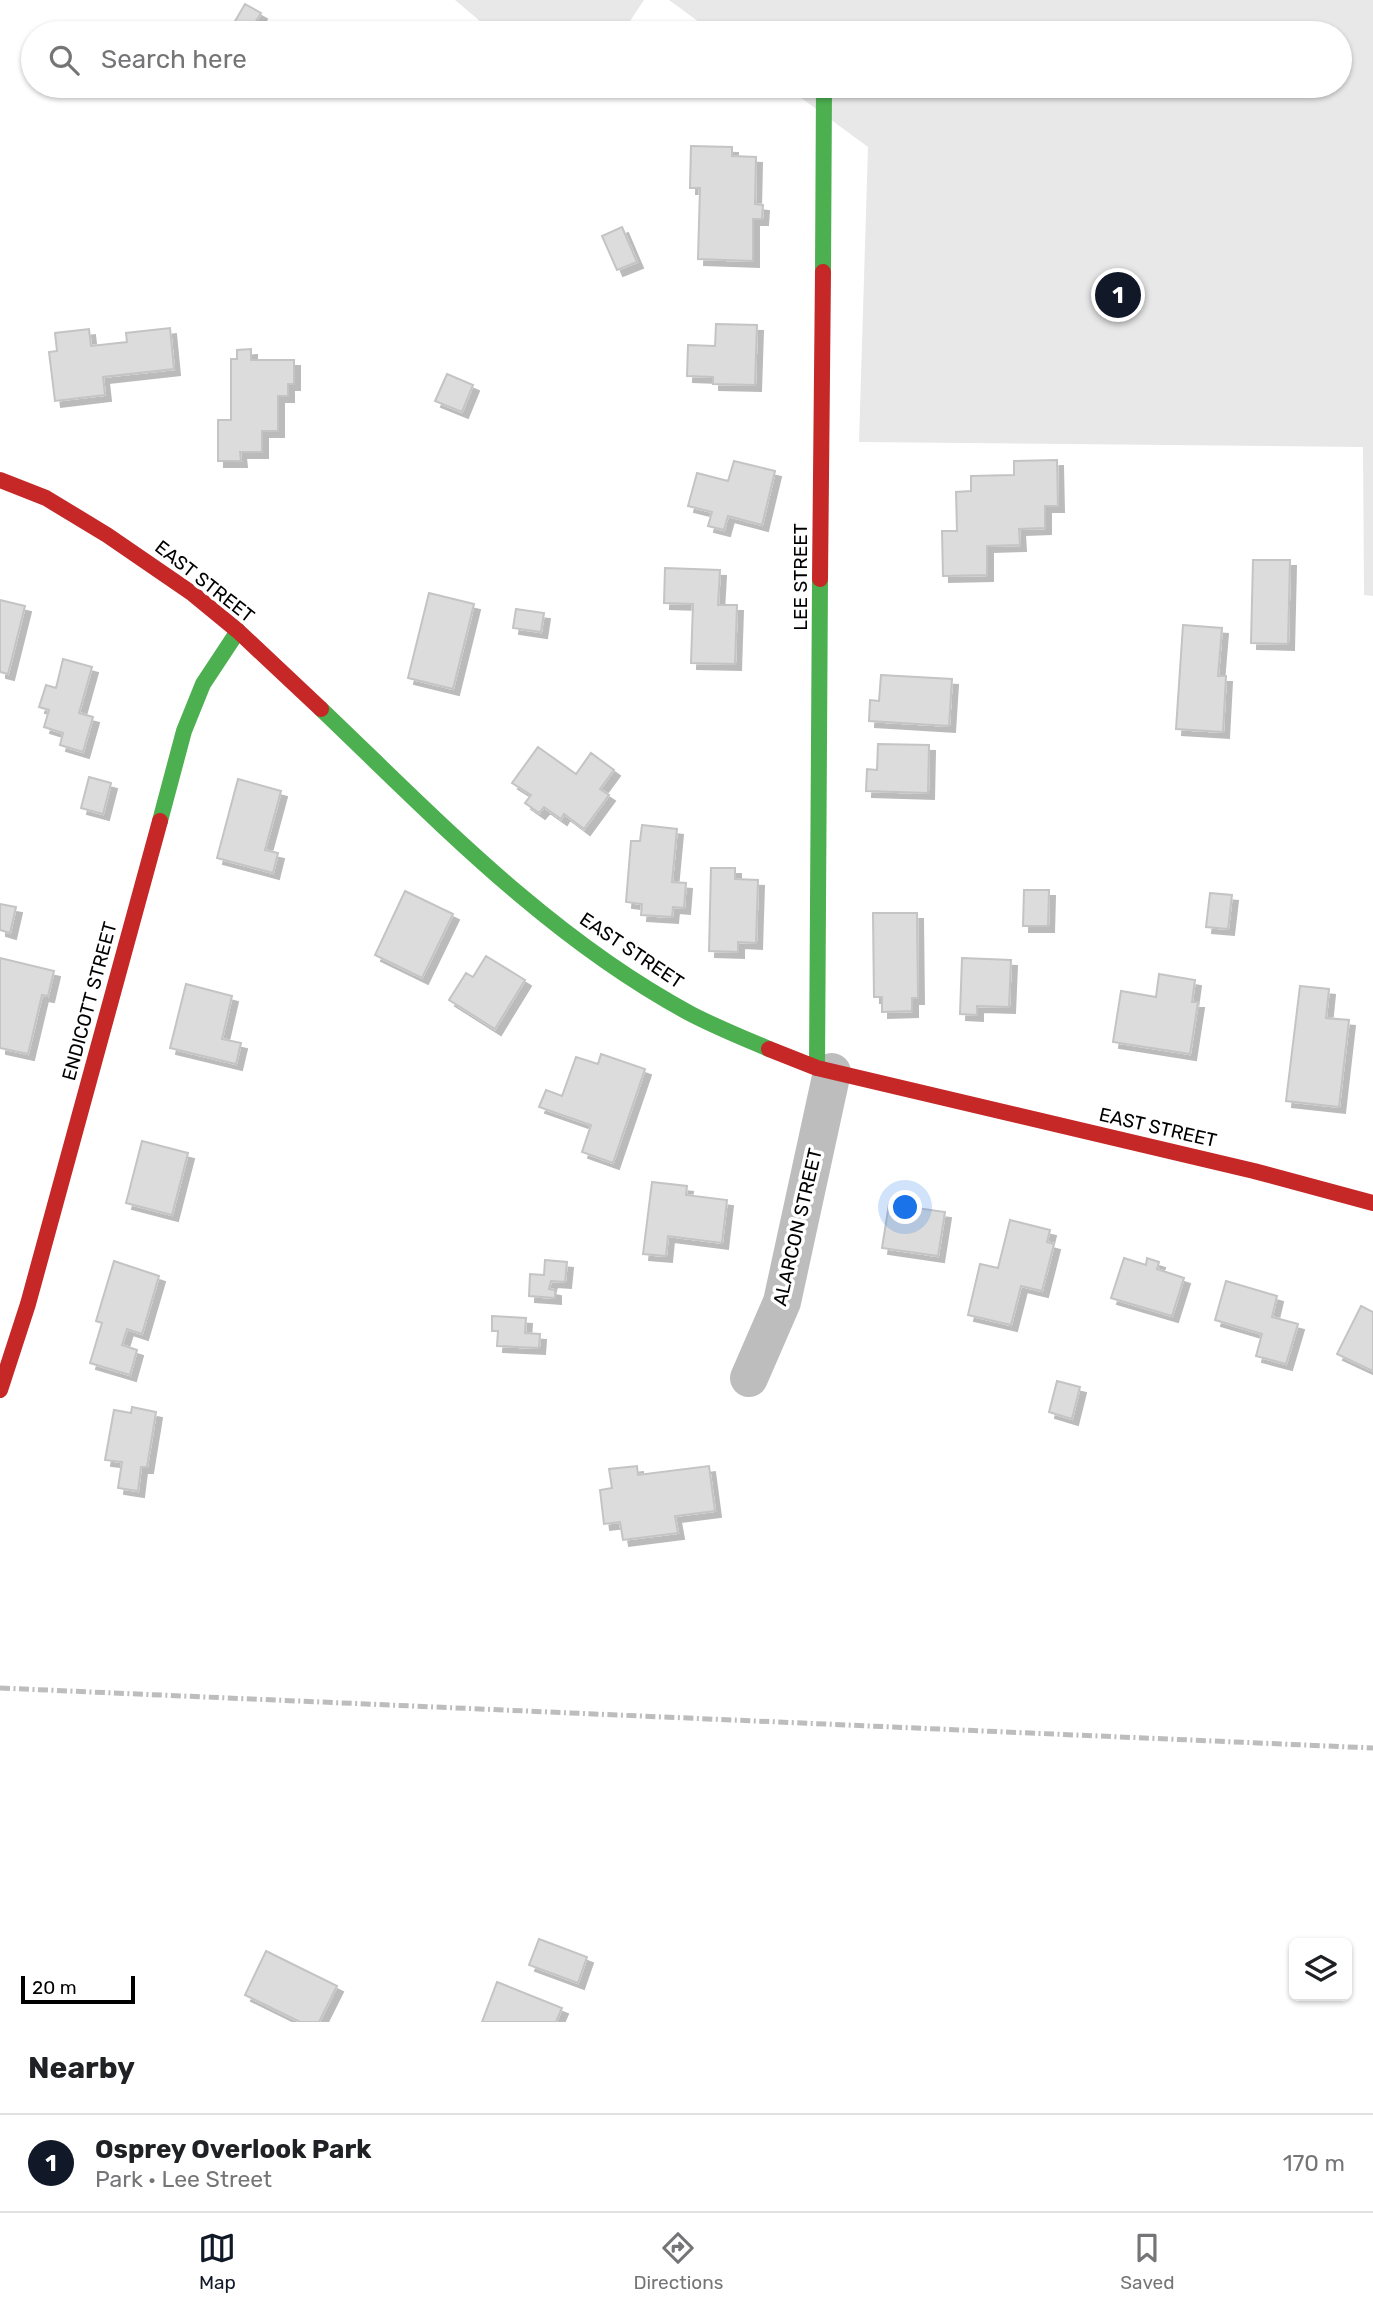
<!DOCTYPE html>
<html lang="en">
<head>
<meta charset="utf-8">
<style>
  body { margin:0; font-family:Rubik,sans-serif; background:#f2f2f2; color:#202124 }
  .controls { position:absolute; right:21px; bottom:21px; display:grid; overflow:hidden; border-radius:10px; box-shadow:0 2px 5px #0004 }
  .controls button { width:63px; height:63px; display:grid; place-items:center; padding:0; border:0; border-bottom:2px solid #e0e0e0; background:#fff; color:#202124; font:35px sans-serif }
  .scale { position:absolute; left:21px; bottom:18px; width:114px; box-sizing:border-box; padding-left:7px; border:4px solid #000; border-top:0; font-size:19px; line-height:24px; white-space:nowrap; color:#000; -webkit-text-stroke:5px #fff; paint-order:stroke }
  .you { position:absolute; left:906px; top:1208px; width:24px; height:24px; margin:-18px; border:5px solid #fff; border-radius:50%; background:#1a73e8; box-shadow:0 0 0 10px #1a73e833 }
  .badge { display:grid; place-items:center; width:46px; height:46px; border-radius:50%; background:#111827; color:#fff; font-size:23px; font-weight:700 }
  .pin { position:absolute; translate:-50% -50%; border:4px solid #fff; box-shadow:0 2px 7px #0006 }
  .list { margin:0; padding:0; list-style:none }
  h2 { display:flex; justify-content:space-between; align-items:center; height:91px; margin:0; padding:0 28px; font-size:30px }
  h2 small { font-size:23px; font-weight:400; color:#757577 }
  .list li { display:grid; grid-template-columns:46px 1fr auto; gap:21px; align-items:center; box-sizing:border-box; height:98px; padding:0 28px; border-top:2px solid #e0e0e0 }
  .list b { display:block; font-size:26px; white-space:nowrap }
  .list p { margin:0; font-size:23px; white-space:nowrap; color:#757577 }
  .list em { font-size:23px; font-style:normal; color:#757577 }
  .icon { flex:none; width:38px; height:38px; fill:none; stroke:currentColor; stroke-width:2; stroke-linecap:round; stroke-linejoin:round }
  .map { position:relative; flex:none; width:1373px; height:2022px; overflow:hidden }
  .search { position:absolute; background:#fff; box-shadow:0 2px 5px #0004; left:21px; right:21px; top:21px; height:77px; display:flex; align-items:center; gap:18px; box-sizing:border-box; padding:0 24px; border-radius:38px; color:#757577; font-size:26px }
  .sheet { height:189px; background:#fff }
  nav { display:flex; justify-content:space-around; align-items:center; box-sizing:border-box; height:98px; border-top:2px solid #e0e0e0; background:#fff; font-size:19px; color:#757577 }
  nav a { display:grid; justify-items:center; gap:4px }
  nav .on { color:#111827 }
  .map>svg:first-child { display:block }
</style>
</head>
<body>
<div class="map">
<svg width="1373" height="2022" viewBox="0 0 1373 2022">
  <defs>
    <filter id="shadow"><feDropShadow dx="6" dy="6" stdDeviation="0" flood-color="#0004"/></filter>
  </defs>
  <rect width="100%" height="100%" fill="#fff"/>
  <path fill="#e8e8e8" d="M455,0H644L622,33H494Z
    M669,0H1373V596L1364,595L1363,447L859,442L868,147L785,86H1340V33H714Z"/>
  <path fill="#dcdcdc" stroke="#c4c4c4" stroke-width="2" filter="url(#shadow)" d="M245,4L261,13L249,33H240L231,28Z
    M691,146L732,147V156L756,157L755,204L763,205L762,219H753V261L698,259L700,188H690Z
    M622,227L637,262L617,270L602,236Z
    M716,324L757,325L755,385L713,384V377L687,376L688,345L715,346Z
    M170,328L174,369L103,377L105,395L55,401L49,352L57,351L55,333L89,329L91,346L127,342L126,333Z
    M251,349V360H294V384H288V396H278V431H262V452H240L241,461H218V420H231V359H237V350Z
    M447,374L473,385L462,412L435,401Z
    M1057,460L1058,506H1045V528L1019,529L1020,545L987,546V575L943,576L942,531H957L956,492L971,491V476L1014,475V461Z
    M734,461L775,471L762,525L728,516L724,530L708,526L712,512L688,506L697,473L728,481Z
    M1253,560H1290L1288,644L1251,643Z
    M665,568L720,570L718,605H737L735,664L691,663L693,604L664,603Z
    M429,593L474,604L453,689L408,678Z
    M0,600L25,606L8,674L0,672Z
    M516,609L544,613L541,632L513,628Z
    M1183,625L1222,628L1218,676H1226L1223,732L1176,729Z
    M63,659L92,667L79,713L93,717L83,752L60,745L63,733L44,727L49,710L39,707L46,685L56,688Z
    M881,675L952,679L949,726L869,721L870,700L879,701Z
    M878,744L929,745L928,793L866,791L867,769L877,770Z
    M538,747L576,774L591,753L614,770L600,789L609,795L584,829L564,814L561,819L544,807L539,813L525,803L531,795L512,783Z
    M89,777L111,783L103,814L81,808Z
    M238,779L281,791L265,850L278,853L273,873L217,858Z
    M642,825L677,829L672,882L686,883L684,908L673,907L672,917L641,915L642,904L626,902L631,841H640Z
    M711,868H735V879L758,880L756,943L738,942V952L709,951Z
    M1024,890H1049L1048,926H1023Z
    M405,891L453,914L422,978L375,955Z
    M1210,893L1232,895L1228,929L1206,927Z
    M0,904L16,907L10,933L0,930Z
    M873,913H917L918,998H912V1011L882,1012V997H874Z
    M486,956L525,980L495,1029L449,1000L466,973L473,977Z
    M0,958L54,971L48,996L42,995L28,1054L0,1048Z
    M962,958L1011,960L1009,1007L977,1006V1015L960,1014Z
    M1159,974L1195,980L1192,1002H1198L1190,1054L1113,1042L1121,991L1156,997Z
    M186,984L232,996L222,1039L241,1043L236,1064L170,1048Z
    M1300,986L1329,989L1326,1018L1349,1020L1339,1107L1286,1101Z
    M601,1054L645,1069L613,1163L582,1152L591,1125L539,1107L546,1090L562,1096L576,1057L598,1064Z
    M142,1141L188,1153L172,1215L126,1203Z
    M652,1182L687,1186L686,1195L727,1200L722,1243L668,1236L666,1256L643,1254Z
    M889,1204L945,1212L938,1256L882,1248Z
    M1010,1220L1050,1230L1047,1242L1054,1244L1042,1291L1021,1286L1011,1325L968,1315L980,1264L998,1268Z
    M1124,1258L1146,1265L1147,1258L1159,1262L1157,1269L1184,1278L1172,1316L1111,1298Z
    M545,1260L567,1262L565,1282L551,1281L549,1289L555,1290V1298L529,1296L530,1274L544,1275Z
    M114,1261L159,1276L142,1334L127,1329L122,1345L137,1350L130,1375L90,1363L102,1323L96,1321Z
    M1226,1281L1277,1296L1272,1317L1298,1324L1286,1364L1256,1356L1262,1334L1215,1320Z
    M1361,1306L1373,1312V1371L1337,1354Z
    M492,1316L526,1318L525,1333L540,1334L539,1348L497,1346L498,1331H492Z
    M1057,1381L1080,1387L1072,1419L1049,1412Z
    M132,1407L156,1412L147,1467H141L138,1491L118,1488L122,1462L105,1460L114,1410L131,1413Z
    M637,1466L638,1475L709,1466L715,1511L675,1516L678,1533L623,1540L620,1522L604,1524L600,1490L612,1488L609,1469Z
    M539,1939L587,1957L578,1983L529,1965Z
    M266,1951L337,1986L319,2022H300L245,1995Z
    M497,1982L562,2008L556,2022H482Z"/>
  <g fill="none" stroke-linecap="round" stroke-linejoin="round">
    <path stroke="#bdbdbd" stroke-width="38" d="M749,1378L782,1302L832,1072"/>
    <path stroke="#4caf50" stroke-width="16" d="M823,272L824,86
      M321,709C436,819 549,938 691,1014C716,1027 743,1038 769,1049
      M160,821L184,731L203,684L238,631
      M817,1068L820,579"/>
    <path stroke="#c62828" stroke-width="16" d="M0,480L46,498L107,535L193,594L238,631L321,709
      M820,579L823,272
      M769,1049L817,1068L1254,1171L1373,1203
      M0,1390L28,1304L160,821"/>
    <path stroke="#bdbdbd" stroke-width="5" stroke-dasharray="10 3.5 2 3.5" stroke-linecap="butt" d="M0,1688L1373,1748"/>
  </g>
  <g text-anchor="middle" stroke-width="7" stroke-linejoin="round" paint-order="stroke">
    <g font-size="19" fill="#000" stroke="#fff">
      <text transform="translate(800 577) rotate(-90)" y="7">LEE STREET</text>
      <text transform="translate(205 581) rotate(38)" y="7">EAST STREET</text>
      <text transform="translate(632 950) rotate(34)" y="7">EAST STREET</text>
      <text transform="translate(89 1001) rotate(-75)" y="7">ENDICOTT STREET</text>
      <text transform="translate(1158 1127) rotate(13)" y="7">EAST STREET</text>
      <text transform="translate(797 1227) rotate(-77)" y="7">ALARCON STREET</text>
    </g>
  </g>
</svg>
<div class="controls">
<button><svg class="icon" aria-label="layers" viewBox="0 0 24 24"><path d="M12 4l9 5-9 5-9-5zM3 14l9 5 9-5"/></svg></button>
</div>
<div class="scale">20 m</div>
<div class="you"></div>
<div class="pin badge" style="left:1118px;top:295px">1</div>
<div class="search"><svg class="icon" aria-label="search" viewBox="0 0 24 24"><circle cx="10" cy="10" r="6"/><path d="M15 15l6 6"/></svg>Search here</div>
</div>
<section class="sheet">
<h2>Nearby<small></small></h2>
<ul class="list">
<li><span class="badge">1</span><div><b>Osprey Overlook Park</b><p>Park · Lee Street</p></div><em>170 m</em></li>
</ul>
</section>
<nav>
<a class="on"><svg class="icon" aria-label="map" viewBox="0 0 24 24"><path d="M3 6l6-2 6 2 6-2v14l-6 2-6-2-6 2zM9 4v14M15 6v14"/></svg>Map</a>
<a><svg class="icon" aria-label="directions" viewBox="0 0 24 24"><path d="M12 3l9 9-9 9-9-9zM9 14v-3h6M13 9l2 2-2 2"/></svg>Directions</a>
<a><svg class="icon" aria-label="saved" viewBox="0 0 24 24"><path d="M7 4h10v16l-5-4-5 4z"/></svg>Saved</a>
</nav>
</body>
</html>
